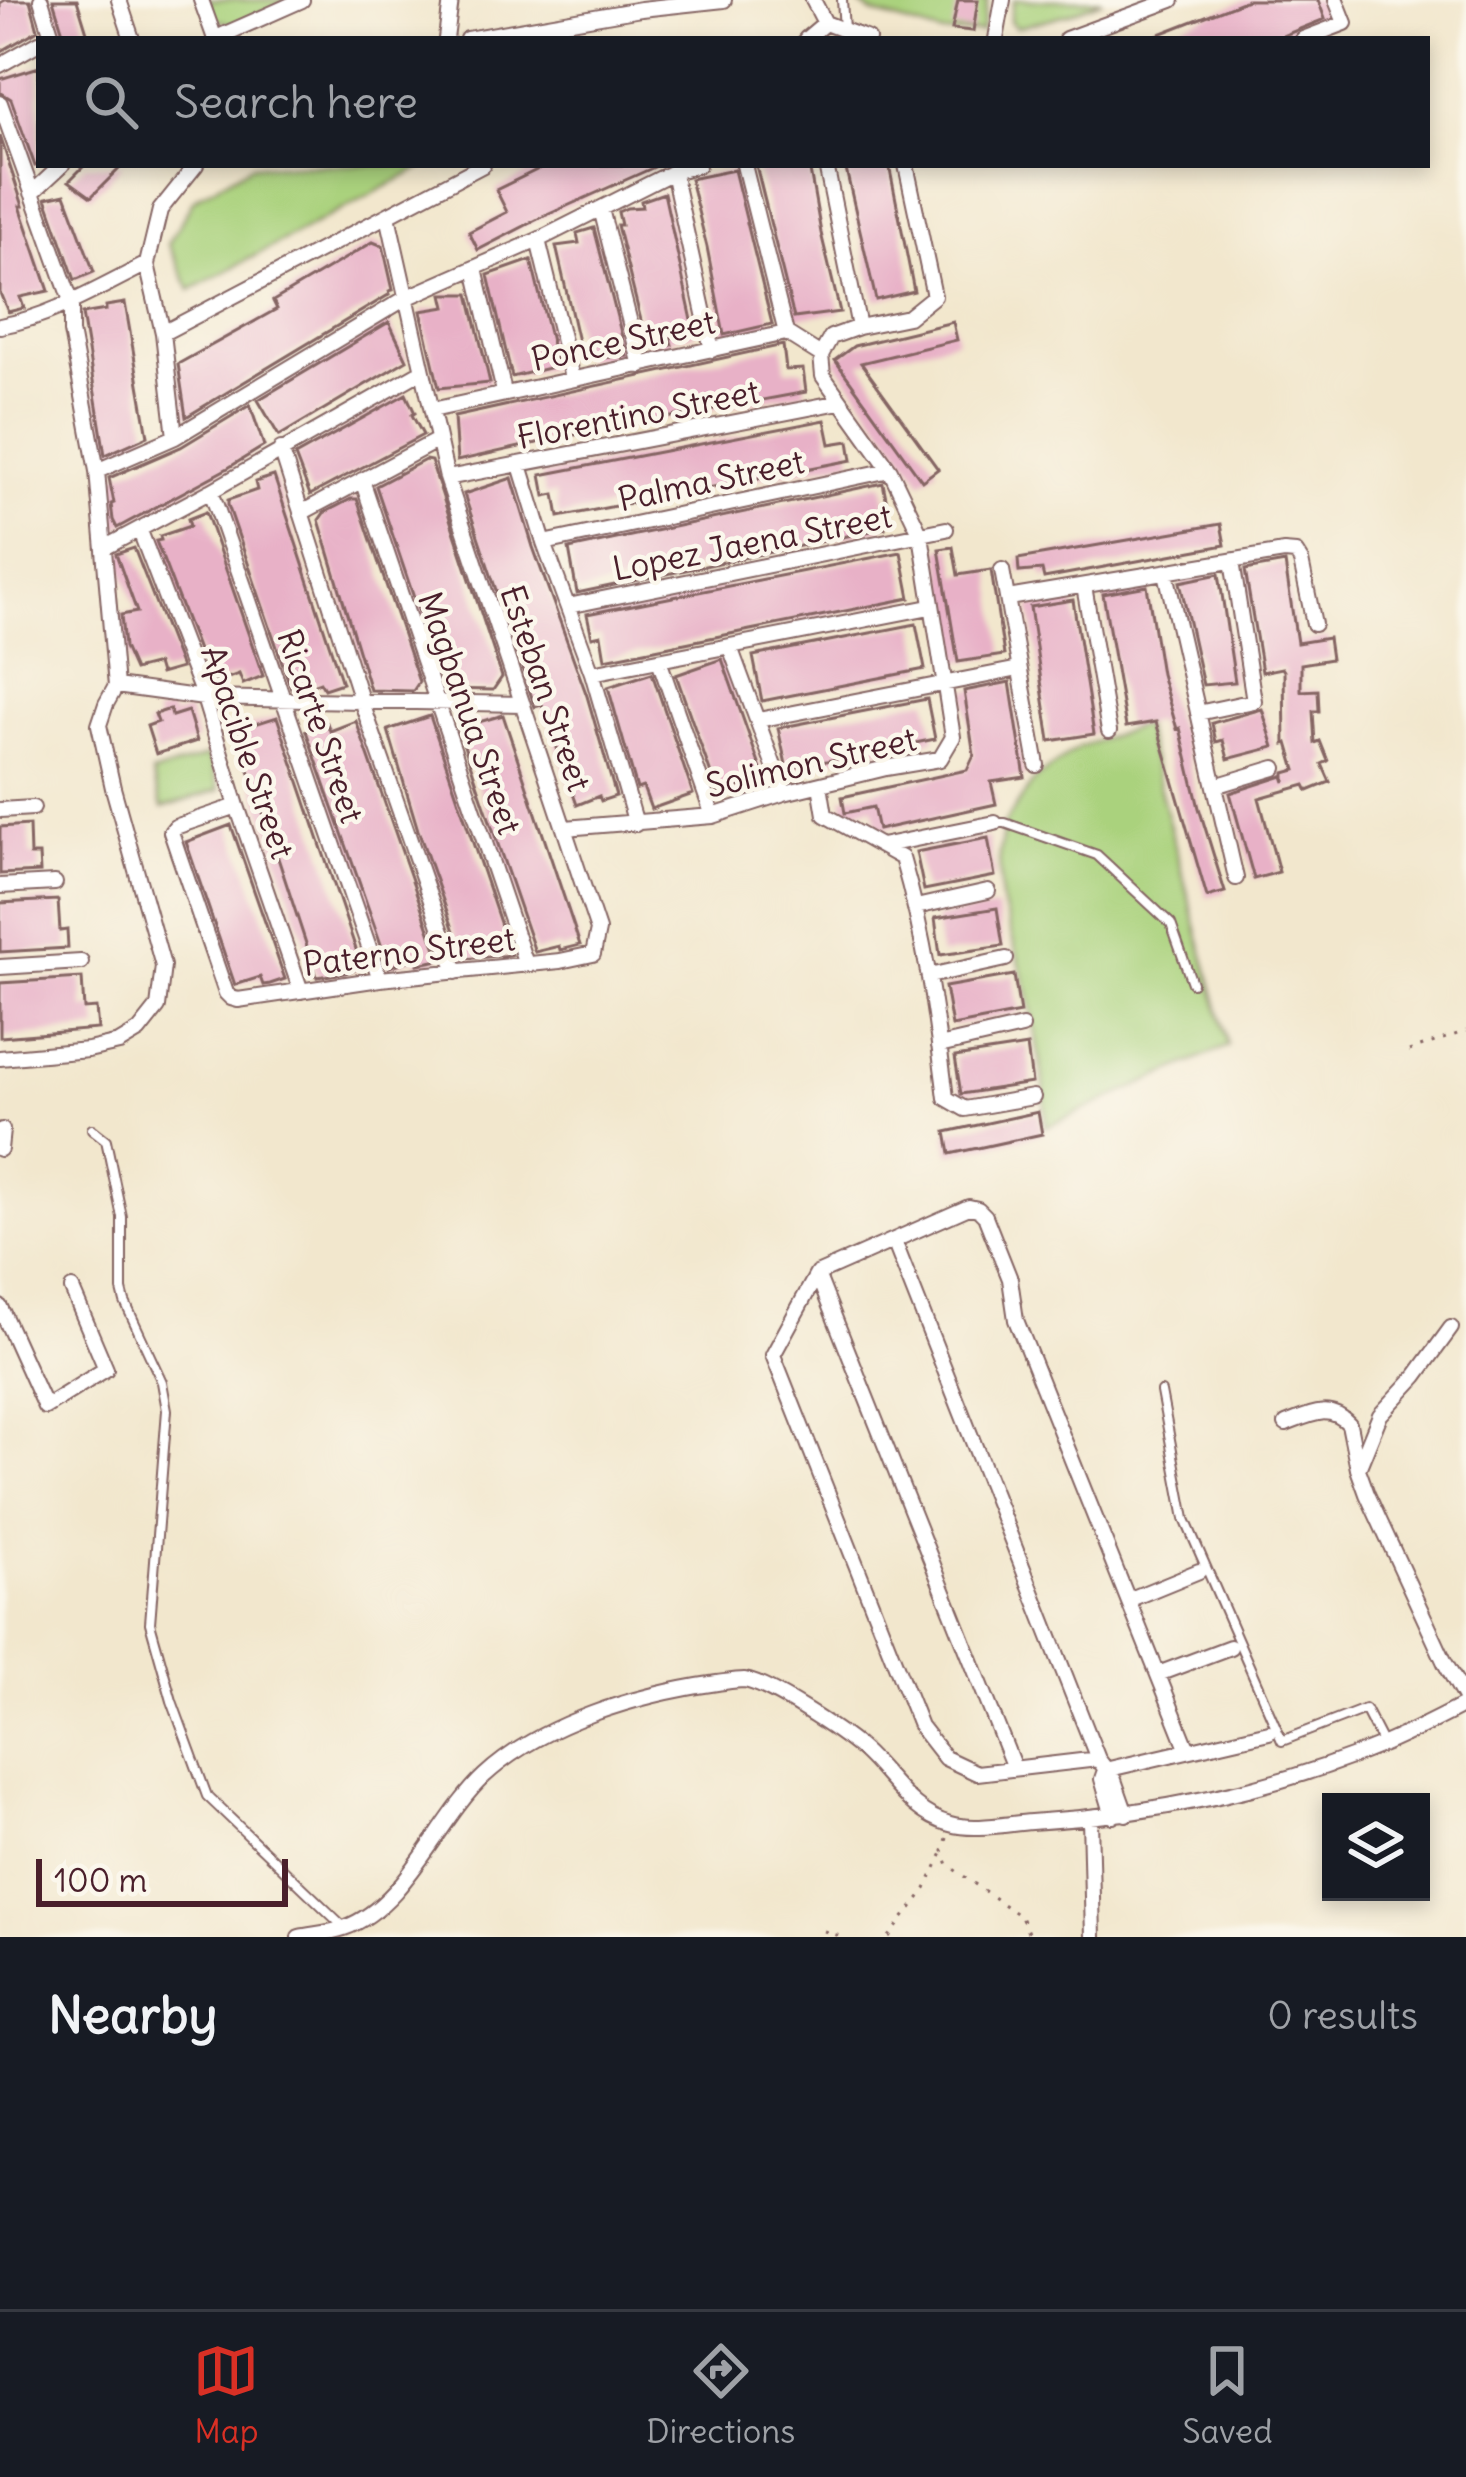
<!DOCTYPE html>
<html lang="en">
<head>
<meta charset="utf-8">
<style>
  body { margin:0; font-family:Delius,sans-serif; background:#20242c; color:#f1f3f6 }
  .controls { position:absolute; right:36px; bottom:36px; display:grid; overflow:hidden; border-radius:0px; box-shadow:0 6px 18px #0003 }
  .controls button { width:108px; height:108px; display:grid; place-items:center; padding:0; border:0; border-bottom:3px solid #363941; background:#171b24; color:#f1f3f6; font:60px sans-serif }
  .scale { position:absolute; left:36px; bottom:30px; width:252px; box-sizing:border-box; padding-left:12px; border:6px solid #4a1f2b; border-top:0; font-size:33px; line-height:42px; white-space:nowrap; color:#4a1f2b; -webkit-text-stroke:9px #fbf7ec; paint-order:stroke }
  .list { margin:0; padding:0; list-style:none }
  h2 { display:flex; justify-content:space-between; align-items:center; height:156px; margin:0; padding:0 48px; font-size:51px }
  h2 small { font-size:39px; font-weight:400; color:#9ea1a6 }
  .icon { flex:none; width:66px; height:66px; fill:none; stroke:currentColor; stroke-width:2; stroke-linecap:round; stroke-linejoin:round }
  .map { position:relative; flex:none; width:1466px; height:1937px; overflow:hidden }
  .search { position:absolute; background:#171b24; box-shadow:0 6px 18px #0003; left:36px; right:36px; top:36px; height:132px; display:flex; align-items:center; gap:30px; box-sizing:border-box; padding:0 42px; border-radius:0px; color:#9ea1a6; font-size:45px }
  .sheet { height:372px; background:#171b24 }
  nav { display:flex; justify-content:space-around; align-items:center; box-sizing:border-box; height:168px; border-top:3px solid #363941; background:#171b24; font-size:33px; color:#9ea1a6 }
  nav a { display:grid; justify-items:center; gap:6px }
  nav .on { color:#d93025 }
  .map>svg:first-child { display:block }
</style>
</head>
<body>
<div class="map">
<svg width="1466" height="1937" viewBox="0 0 1466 1937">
  <rect width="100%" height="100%" fill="#fbf7ec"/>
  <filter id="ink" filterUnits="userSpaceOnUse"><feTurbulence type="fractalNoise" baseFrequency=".00833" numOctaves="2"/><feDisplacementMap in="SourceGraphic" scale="24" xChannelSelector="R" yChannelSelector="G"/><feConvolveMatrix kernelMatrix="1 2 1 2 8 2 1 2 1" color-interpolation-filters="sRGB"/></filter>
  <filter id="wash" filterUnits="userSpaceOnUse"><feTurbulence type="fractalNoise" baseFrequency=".004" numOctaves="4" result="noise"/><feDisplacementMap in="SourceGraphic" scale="48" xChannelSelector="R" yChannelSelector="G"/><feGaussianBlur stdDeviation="2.7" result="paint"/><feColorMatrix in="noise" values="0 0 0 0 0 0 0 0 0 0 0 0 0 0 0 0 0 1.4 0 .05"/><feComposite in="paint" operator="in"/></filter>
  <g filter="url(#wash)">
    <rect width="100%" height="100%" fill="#f2e7cd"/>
    <path fill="#aad27d" stroke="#7a7854" stroke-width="3" d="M208,0H292L234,25L212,18Z
      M988,0L982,32L943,34L872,13L855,1Z
      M1014,0H1103L1071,13L1016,28L1010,21Z
      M252,165H427L190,290L168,244L194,199Z
      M1143,725L1228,1046L1046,1127L1044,1085L1029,995L1001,899L999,854L1005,823L1035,779L1079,747Z
      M208,756L219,790L162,808L152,774Z"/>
    <g id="blocks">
      <path fill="#e8b1c7" d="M5,0H30L38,30L0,52V3Z
        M53,0H77L89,39H65Z
        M958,0H978L973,31L952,29Z
        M1247,0H1318L1325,19L1275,39H1147Z
        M39,67V165L35,166L11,99L0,92V79Z
        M0,136L23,206H20L49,291L20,297L24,308L8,312L0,293Z
        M85,165H123L91,197L69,181Z
        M547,165H659L538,219L478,250L469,232L507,212L496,190Z
        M756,165H809L821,233L840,312L794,318Z
        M845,165H889L914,291L876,300Z
        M734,170L772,324L724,335L707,247L690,179Z
        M664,193L695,334L670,338L672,345L648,348L617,225H621L618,212L627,208L642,207L641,201Z
        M65,194L94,272L75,280L46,198Z
        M594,228L627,356L582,359L556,246L579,243L577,233Z
        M373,242L383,246L393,290L389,291L390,294L186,417L178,364L277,309L273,301Z
        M531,260L557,366L512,377L488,275Z
        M443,294H469L490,383L439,388L421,311L446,307Z
        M125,303L148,436L105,455L82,314L106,310V306Z
        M389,322L407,360L279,436L258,400Z
        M953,322L957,340L861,363L938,469L922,481L835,360L854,346Z
        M783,345L786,370L803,369L806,392L564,437L457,461L454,417Z
        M406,394L415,413L412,415L423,435L310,495L295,456Z
        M250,405L264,446L228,468L117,528L113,520L111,504L114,503L109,478L181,447Z
        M825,420L830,444L849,441L852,460L559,517L555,494L545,496L541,475Z
        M425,460L431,461L502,677L493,690L445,689L376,486Z
        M274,476L342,683L324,689L320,682L301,689L291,688L228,505V500L257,490L255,482Z
        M512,478L533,547L587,696L616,796L601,801L599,796L577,805L542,705L535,707L464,494Z
        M883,483L887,503L881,504L885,528L577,593L569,549Z
        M351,499H357L419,682L413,691L370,690L319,520L324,513Z
        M206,512L263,676L243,684L239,674L211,684L156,541L161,540L160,536L190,526L188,519Z
        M1221,524L1225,545L1044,578L1042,570L1019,572L1018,559Z
        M953,547L958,575L991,570L1004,655L958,662L939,549Z
        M134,548L181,668L160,674L157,664L134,670L124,647L121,615L137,612L116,554Z
        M901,552L910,598L605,659L601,635L592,637L587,614Z
        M1285,563L1297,643L1328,638L1331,659L1301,664V691L1318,690L1319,711H1313L1315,743L1320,741L1328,761L1322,764L1330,782L1308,791L1305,785L1259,798L1279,872L1254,879L1230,793L1283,776L1285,782V773L1296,770L1288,743L1285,744L1284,671L1282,668L1262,672L1245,570Z
        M1219,574L1235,682L1203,685L1180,582Z
        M1147,586L1161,674L1177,729L1180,728L1199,808L1225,892L1207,897L1156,722L1126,727L1103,594Z
        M1073,600L1094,734L1050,741L1030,607Z
        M916,624L925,669L762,701L753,656Z
        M722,659L764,778L718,794L676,675Z
        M652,673L693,794L651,809L643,787L637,789L608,687Z
        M1010,682L1025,777L991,782L996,804L878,830L873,807L845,813L842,797L967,770L974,755L964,691Z
        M927,699L935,739L787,769L778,728Z
        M170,709L172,716L188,711L197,741L156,754L147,726L158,722L155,714Z
        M1262,709L1274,747L1228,759L1223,740L1216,742L1212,723Z
        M503,715L580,945L560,950L559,946L535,952L458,728Z
        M430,716L511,955L464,959L418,830L388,730Z
        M277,717L362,967L345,973L317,977L236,730Z
        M356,721L440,960L418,964L416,958L389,967L306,731L327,723L330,731Z
        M29,825L30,855H39L40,872L0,874V827Z
        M231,825L285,979L270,984L263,985L260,977L235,985L186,842Z
        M988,838L995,876L924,890L916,852Z
        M58,900L60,931L67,930L68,948L0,952V903Z
        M997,908L1003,946L940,955L935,918Z
        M1014,975L1020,1013L952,1026L945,987Z
        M82,978L84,1009L96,1008L98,1029L0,1037V983Z
        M1027,1046L1032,1083L961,1094L955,1057Z
        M1038,1112L1042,1134L950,1154L946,1132Z"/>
    </g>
  </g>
  <g filter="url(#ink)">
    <use href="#blocks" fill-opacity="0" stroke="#856564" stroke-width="3"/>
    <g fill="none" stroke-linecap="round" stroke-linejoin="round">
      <g stroke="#856564" stroke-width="12">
        <path id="service" d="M842,0L844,29
          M995,823H1005L1097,855L1171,924L1192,983
          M92,1129L106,1140L122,1217V1290L125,1302L162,1382L167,1410L150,1623L172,1701L207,1796L345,1928
          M1161,1392L1185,1519L1282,1741L1365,1709L1383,1744"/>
      </g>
      <g stroke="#856564" stroke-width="18">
        <path id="minor" d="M41,0L53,39
          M119,0L132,39
          M201,0L215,39
          M813,0L825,23L868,39
          M214,39L302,0
          M446,39L451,0
          M467,39L641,9L724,0
          M806,39L825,23
          M996,39L1003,0
          M1066,39L1172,0
          M1303,39L1345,23L1336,0
          M0,65L39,43
          M0,103L71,301V332L97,471L116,686L106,704L99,725L113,788L163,966L158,1007L139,1031L119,1043L88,1050L0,1058
          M744,165L786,333
          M826,165L859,327
          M673,172L712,350
          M32,193L62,165
          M601,209L641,366
          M538,240L572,378
          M475,269L504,392
          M0,326C51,317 101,287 147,264
          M163,333L483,165
          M432,410L786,333L821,355
          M175,437L163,333L147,264L160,210L196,165
          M281,449L362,703L456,972
          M520,465L544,543L592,673L636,824
          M97,471L175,437L406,298L538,240L673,172L698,165
          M447,478L840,402
          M362,480L526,964
          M211,491L380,979
          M301,513L438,440
          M140,531L204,698L237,806L301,991
          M544,543L890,470
          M104,548L211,491L422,371
          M1002,570L1037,765
          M1166,573L1236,878
          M1084,586L1109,731
          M1008,598L1284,552L1296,553L1301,561L1314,624
          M568,606L946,529
          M730,647L784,793
          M659,660L713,816
          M592,673L930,607
          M116,686L204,698L523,704
          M1198,713L1254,701L1232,561
          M758,720L1019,669
          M820,785L825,815L902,858C925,937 936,1017 946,1098L965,1109L1033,1097
          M1215,786L1275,768
          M237,806L175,827L171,832L226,993L231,998L238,1000L380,979L560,961L593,954L598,930L447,478L388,216
          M0,810L33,808
          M565,828L713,816L784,793L886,768L940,759L953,737L921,535L890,470L823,376L821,355L831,337L859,327L908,317L934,296L906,165
          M881,846L995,823
          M0,886L55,883
          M916,907L988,891
          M0,967L81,962
          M929,976L1006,959
          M939,1046L1022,1027
          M0,1149L2,1130
          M894,1241L1098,1759L1114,1780L1126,1814
          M817,1274L1014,1768
          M0,1307L45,1407L106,1369L72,1289
          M1286,1424C1309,1415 1329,1403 1349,1424L1358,1469L1367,1494L1445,1663L1466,1700
          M1358,1469L1380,1415L1416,1376L1451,1328
          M1128,1600L1199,1571
          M1158,1674L1230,1647
          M1098,1759L977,1773L945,1758L920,1726L773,1355L817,1274L969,1207L978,1209L985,1216L1010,1279L1016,1320L1188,1750
          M1105,1770L1269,1732
          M1105,1770L1102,1779L1113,1816
          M1090,1819L1093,1937
          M299,1937C314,1934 330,1933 344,1928C406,1906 438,1819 484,1776C542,1722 640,1694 717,1683C725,1682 736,1680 744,1680C768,1683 841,1732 861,1749C890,1774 909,1813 950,1824C974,1831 1006,1824 1031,1822C1150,1815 1275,1790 1384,1744C1412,1732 1439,1718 1466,1704"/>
      </g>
      <path stroke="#856564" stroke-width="3" stroke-dasharray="3 9" stroke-linecap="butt" d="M1409,1051L1466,1031
        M947,1838L943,1851L948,1865L1021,1917L1030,1937
        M824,1931L843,1937
        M889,1937L926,1889L943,1853"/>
      <use href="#service" stroke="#fff" stroke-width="8"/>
      <use href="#minor" stroke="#fff" stroke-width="14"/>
    </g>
  </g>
  <g text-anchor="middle" stroke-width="9" stroke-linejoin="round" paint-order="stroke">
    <g font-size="33" fill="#4a1f2b" stroke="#fbf7ec">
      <text transform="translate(623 340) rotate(-12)" y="12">Ponce Street</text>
      <text transform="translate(638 414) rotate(-11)" y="12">Florentino Street</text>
      <text transform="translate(711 480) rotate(-12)" y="12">Palma Street</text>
      <text transform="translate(752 542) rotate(-11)" y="12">Lopez Jaena Street</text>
      <text transform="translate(546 688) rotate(71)" y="12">Esteban Street</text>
      <text transform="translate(470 713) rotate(71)" y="12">Magbanua Street</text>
      <text transform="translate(321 726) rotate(71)" y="12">Ricarte Street</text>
      <text transform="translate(248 752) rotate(71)" y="12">Apacible Street</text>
      <text transform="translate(811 762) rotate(-13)" y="12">Solimon Street</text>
      <text transform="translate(409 951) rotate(-7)" y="12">Paterno Street</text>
    </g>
  </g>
</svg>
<div class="controls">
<button><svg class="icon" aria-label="layers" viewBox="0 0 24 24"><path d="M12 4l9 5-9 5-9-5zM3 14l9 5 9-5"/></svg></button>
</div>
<div class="scale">100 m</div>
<div class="search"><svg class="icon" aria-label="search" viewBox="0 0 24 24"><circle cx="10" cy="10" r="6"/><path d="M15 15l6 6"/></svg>Search here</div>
</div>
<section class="sheet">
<h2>Nearby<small>0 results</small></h2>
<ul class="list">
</ul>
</section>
<nav>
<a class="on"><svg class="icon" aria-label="map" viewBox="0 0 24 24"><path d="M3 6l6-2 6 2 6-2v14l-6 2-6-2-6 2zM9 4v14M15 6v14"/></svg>Map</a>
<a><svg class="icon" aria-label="directions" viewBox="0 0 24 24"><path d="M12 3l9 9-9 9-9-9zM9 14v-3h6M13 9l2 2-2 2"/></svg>Directions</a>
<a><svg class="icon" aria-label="saved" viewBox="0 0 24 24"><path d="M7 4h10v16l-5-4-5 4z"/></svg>Saved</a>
</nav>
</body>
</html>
